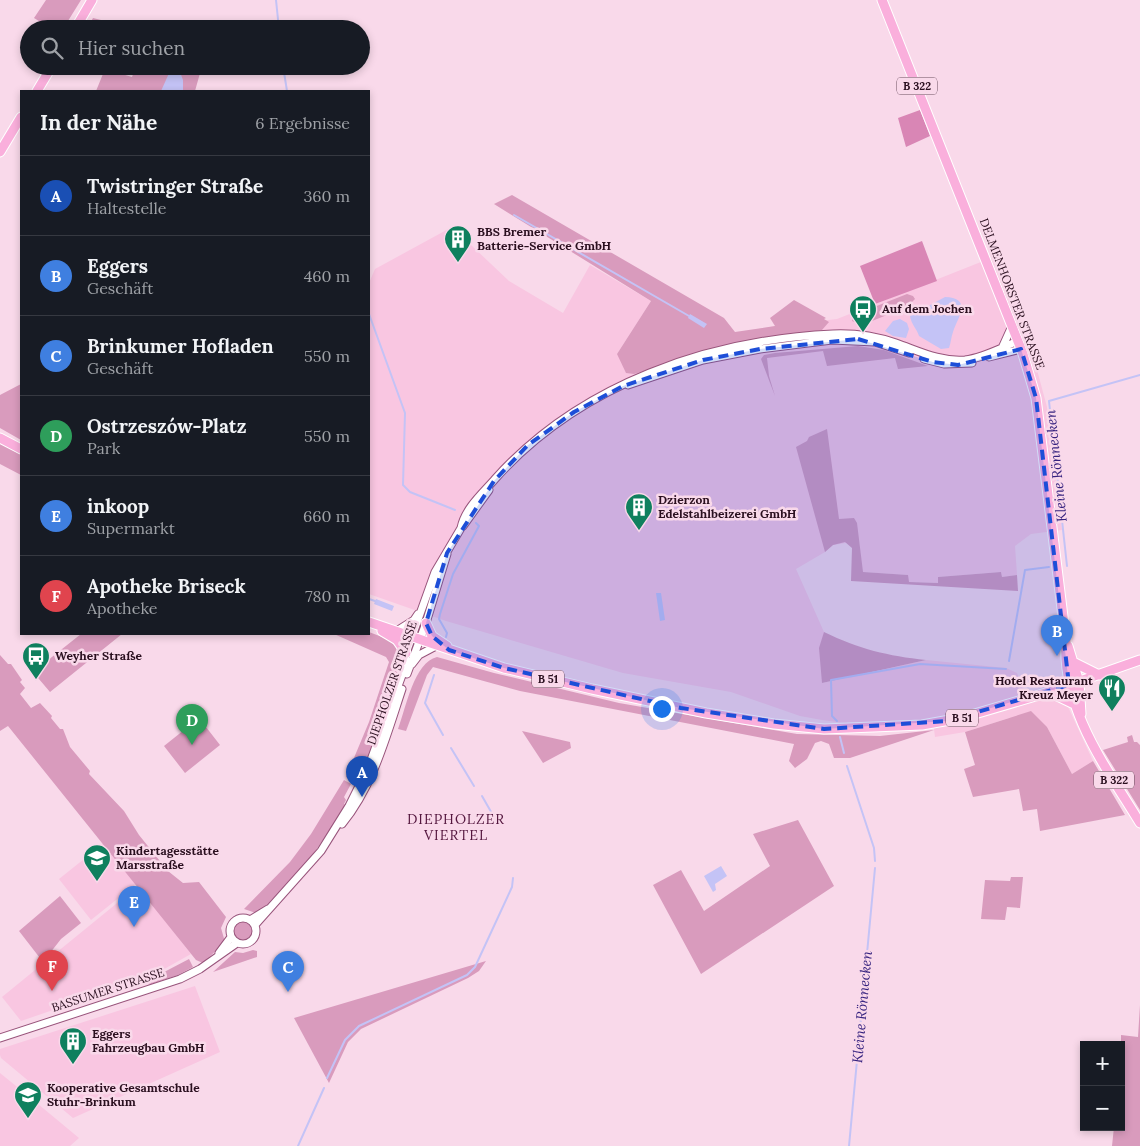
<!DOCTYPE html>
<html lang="de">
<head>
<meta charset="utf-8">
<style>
  body { margin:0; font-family:Lora,serif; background:#242831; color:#f1f3f6 }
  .controls { position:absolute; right:15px; bottom:15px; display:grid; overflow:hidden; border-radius:0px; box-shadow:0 2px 8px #0003 }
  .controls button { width:45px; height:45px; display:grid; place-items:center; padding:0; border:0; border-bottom:1px solid #363941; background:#171b24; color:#f1f3f6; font:25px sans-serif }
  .you { position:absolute; left:661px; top:708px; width:18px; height:18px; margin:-12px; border:4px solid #fff; border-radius:50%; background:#1a73e8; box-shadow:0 0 0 8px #1a73e833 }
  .badge { display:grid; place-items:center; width:32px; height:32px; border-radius:50%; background:#ea580c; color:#fff; font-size:16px; font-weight:700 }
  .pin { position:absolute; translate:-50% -41px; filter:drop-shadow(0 1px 2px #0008) }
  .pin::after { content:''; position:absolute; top:26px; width:18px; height:15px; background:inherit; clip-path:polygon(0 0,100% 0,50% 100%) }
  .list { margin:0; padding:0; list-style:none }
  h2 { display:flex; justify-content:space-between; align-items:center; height:65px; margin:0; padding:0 20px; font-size:21px }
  h2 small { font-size:16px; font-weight:400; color:#9ea1a6 }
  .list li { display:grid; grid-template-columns:32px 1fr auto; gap:15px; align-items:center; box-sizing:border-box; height:80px; padding:0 20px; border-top:1px solid #363941 }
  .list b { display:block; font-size:19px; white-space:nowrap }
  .list p { margin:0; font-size:16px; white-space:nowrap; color:#9ea1a6 }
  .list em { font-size:16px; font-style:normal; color:#9ea1a6 }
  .icon { flex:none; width:28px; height:28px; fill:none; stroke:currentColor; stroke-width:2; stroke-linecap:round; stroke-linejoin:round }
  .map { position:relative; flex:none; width:1140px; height:1146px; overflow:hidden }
  .search { position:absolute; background:#171b24; box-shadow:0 2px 8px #0003; left:20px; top:20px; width:350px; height:55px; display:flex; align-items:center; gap:12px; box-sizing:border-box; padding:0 18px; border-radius:28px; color:#9ea1a6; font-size:19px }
  .panel { position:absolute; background:#171b24; box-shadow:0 2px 8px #0003; left:20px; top:90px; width:350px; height:545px; border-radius:0px }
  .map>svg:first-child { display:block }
</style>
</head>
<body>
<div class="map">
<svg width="1140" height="1146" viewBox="0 0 1140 1146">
  <rect width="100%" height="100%" fill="#f9d9ea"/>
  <path fill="#f9c6e1" d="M452,227L509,281L563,313L590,265L651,301L617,354L776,326L837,319L996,256L1029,340L1047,407L1062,530L1031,534L1015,546L1017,575L1002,577L1001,572L938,577V583L908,582V575L862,572L859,541L833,545L825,552L796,569L824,632L822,683L926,660L1006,668L1017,673L1025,693L1057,683L1093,761L1072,774L1047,727L1009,718L965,732L935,737L933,721L845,723L822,720L800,716L731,692L623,673L446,621L369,594V283L375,269Z
    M104,843L136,884L91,920L59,879Z
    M138,886L191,954L166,968L129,984L21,1021L2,997Z
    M195,986L220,1052L73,1118L1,1058L0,1055V1049Z
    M0,1073L32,1099L79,1138L70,1146H0Z"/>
  <path fill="#d99bbd" d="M46,0H81L63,29H52L34,18Z
    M93,18L129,27L87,29Z
    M136,66H202L195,91H96L105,69L132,77Z
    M512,195L724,318L735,332L775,326L770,318L794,300L826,318L824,319L829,322L822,330L726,347L634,374L626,373L617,354L651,301L494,204Z
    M907,294L913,296L915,299L907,307L862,325L852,321L854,315Z
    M858,346L884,350L928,366L898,369L895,358L827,366L823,351L767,358L769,376L775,396L761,359L764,355L775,353Z
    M21,384V440L0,428V395Z
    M827,429L839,519L854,518L857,523L863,572L908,575L909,582L938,583V577L1001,572L1002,577L1017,575L1018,591L851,581L852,548L845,542L833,545L825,552L796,447L807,441L809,437Z
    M0,443L21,455V475L0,464Z
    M369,632C379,636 392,639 397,649C409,671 368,758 358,783L346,777L369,722L389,662L386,657L334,634H369Z
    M824,632C859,649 888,656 926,660L822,683L819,648Z
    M81,634H122L50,692L33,672Z
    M0,655L8,664H11L22,680L20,682L25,688L20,694L31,708L40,703L52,716L51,718L60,729H63L70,747L90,771L89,774L124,811L139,835L168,871L183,883L199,882L226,917L221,928L225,942L203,963L196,960L8,726L0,731Z
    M437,657L494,673L619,703L797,734L880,736L934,730L850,758H834L829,744L821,741L815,743L807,759L795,768L789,761L794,744L520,691L433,667L427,675L406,731L398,729C406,708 414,662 437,657Z
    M1031,711L1047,727L1072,774L1093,761L1125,815L1040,831L1037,809L1023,811L1019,789L973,797L964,769L975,765L965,732Z
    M199,718L220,745L185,773L164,746Z
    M522,731L570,742L571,748L543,763Z
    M1132,735L1134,742H1137L1140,745V810L1103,750L1128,742L1127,737Z
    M344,780L351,784L344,797L346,800L344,804L346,806L305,866L264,909L256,913L244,909L290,862L311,834Z
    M798,820L834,886L701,974L653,885L681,870L704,911L770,866L753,834Z
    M1011,877H1023L1020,908L1007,907L1005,920L981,919L985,880L1010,881Z
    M60,896L81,923L61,939L43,962L19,931Z
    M234 931a9 9 0 1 1 18 0a9 9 0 1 1-18 0Z
    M253,950L257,951V957L213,972L235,952L243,953Z
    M189,959L193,967L178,975L149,985L147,981Z
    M486,961L479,971L468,978L361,1029L348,1042L329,1083L294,1018Z
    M1140,1005V1146H1112L1114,1127H1121V1035L1138,1037Z"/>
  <path fill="#d986b5" d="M920,110L930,136L906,147L898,118Z
    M922,241L937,281L875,304L860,266Z"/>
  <path fill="#c4c3f6" d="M170,71L180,72L183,80V91H161Z
    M945,297C973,298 958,317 953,332C951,337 951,343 949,348L941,349L919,336C917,329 911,324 910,316Z
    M690,314L707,324L704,328L688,318Z
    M900,319L907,323L909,329L906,338L893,336L885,331L893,321Z
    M656,593H661L665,620L660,621Z
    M376,599L394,606L392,611L374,604Z
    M721,866L727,876L715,884L716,890L713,892L704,876Z"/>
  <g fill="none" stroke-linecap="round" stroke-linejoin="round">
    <path stroke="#c4c3f6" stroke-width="2" d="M276,0L279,29
      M283,66L287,91
      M514,215L689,316
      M369,314L405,413L403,485L410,492L455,510
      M1067,566L1049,401L1140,375
      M369,599L375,601
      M446,637L447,633L439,619L440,614L453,574L479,526L476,523
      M1009,661L1025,570L1049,567
      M434,675L425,703L443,735
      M837,721L832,716L831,680L920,664L1006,669
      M840,737L844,753
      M451,748L474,786
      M847,766L874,848L875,861
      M482,796L494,817
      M327,1078L345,1040L359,1026L467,975L475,967L512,887L513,878
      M298,1146L324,1088
      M849,1146L875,868"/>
    <g stroke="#98547b" stroke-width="9">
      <path id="minor" d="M1002,348L1012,326
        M989,357L1021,349
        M924,359L944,364L972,363
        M628,385L703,360L760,349L832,340L875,342L909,353
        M463,526L489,490
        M395,632L414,620L418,614
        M412,664L419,655L436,646
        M407,674L426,623L447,554
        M342,824C373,787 387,734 402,689
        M230 931a13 13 0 1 1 26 0a13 13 0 1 1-26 0Z
        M250,920L268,909
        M255,925L321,851L349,806L368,768L405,667L406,653L435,572L461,528C465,508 483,493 495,479C580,384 708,340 833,334C855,333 875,336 896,343C919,351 940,362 965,360C983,358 1001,348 1018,341
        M219,953L231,937
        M0,1038L180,979L200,969L237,943"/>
    </g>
    <g stroke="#fff" stroke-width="11">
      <path id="major" d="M882,0L1023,354L1036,398L1066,641C1062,710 1106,767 1140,823
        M75,29L92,0
        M37,91L52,66
        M0,152L21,117
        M0,438L21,449
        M369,622L504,668L592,689L706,713L774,724L824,729L922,725L961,718L1049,692L1140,660
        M426,623L432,636L447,646
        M382,631L397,640L406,653
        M1068,646L1079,682L1081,714
        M1073,662L1099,675
        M1049,692L1074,704"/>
    </g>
    <use href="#minor" stroke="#fff" stroke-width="7"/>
    <use href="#major" stroke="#faafdc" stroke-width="9"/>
  </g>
  <path fill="#1d4ed8" fill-opacity="0.2" stroke="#1d4ed8" stroke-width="4" stroke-dasharray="10 6" stroke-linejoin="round" d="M858,339L933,362L958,365L1021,349L1036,398L1069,685L947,721L824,729L681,708L504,668L449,650L432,636L426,623L447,553L494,481L528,445L574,412L623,386L703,360L760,349Z"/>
  <defs>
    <g id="building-pin" transform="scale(1.4375)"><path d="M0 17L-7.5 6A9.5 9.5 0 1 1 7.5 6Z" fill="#0f805e" stroke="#f9d9ea"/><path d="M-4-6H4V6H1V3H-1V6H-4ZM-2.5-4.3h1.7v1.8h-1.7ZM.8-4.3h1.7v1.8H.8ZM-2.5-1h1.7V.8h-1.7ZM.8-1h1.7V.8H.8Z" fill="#fff"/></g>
    <g id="bus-pin" transform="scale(1.4375)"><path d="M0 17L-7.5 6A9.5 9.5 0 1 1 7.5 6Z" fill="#0f805e" stroke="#f9d9ea"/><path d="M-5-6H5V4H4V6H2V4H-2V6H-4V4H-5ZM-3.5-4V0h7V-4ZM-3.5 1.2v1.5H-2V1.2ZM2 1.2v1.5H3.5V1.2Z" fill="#fff"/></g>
    <g id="restaurant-pin" transform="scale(1.4375)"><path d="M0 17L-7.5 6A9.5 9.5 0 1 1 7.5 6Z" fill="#0f805e" stroke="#f9d9ea"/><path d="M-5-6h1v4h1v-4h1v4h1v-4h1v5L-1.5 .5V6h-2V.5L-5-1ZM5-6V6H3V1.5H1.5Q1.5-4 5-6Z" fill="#fff"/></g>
    <g id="school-pin" transform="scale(1.4375)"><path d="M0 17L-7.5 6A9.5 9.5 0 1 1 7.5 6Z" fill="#0f805e" stroke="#f9d9ea"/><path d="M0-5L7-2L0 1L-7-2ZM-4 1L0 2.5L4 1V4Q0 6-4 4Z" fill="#fff"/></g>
  </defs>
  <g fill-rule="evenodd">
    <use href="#building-pin" x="458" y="239"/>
    <use href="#bus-pin" x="863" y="309"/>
    <use href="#building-pin" x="639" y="507"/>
    <use href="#bus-pin" x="36" y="656"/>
    <use href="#restaurant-pin" x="1112" y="688"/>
    <use href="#school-pin" x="97" y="858"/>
    <use href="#building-pin" x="73" y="1041"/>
    <use href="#school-pin" x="28" y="1095"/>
  </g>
  <g text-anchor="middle" stroke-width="5" stroke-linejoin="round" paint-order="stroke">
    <g fill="#f9d9ea" stroke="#684c5c" stroke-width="1">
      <rect x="897" y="77.5" width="40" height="17" rx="4"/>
      <rect x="532" y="670.5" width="32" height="17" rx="4"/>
      <rect x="946" y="709.5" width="32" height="17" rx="4"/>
      <rect x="1094" y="771.5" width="40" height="17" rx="4"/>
    </g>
    <g font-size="11" font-weight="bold" fill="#2a0f1f">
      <text x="917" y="90">B 322</text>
      <text x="548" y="683">B 51</text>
      <text x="962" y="722">B 51</text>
      <text x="1114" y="784">B 322</text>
    </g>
    <g font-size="12" font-weight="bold" fill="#2a0f1f" stroke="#f9d9ea" text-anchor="start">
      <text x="477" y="236">BBS Bremer<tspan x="477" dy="14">Batterie-Service GmbH</tspan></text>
      <text x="882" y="313">Auf dem Jochen</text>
      <text x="658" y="504">Dzierzon<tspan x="658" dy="14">Edelstahlbeizerei GmbH</tspan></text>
      <text x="55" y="660">Weyher Straße</text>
      <text x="1093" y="685" text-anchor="end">Hotel Restaurant<tspan x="1093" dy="14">Kreuz Meyer</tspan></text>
      <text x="116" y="855">Kindertagesstätte<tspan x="116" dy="14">Marsstraße</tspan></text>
      <text x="92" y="1038">Eggers<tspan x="92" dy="14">Fahrzeugbau GmbH</tspan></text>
      <text x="47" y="1092">Kooperative Gesamtschule<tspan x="47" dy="14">Stuhr-Brinkum</tspan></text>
    </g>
    <g font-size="12" fill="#2a0f1f" stroke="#f9d9ea">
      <text transform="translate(1012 294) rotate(69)" y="4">DELMENHORSTER STRASSE</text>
      <text transform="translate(392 683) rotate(-71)" y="4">DIEPHOLZER STRASSE</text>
      <text transform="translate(108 990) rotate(-18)" y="4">BASSUMER STRASSE</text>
    </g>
    <g font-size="14" font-style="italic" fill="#36227f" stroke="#f9d9ea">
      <text transform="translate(1056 466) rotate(-96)" y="5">Kleine Rönnecken</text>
      <text transform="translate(862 1007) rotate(-85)" y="5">Kleine Rönnecken</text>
    </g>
    <g font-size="14" letter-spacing="1" fill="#54163e" stroke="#f9d9ea">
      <text x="456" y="824">DIEPHOLZER<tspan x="456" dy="16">VIERTEL</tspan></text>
    </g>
  </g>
</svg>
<div class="controls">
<button>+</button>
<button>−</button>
</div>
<div class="you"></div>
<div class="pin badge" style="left:362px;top:797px;background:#1a4fb4">A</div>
<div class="pin badge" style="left:1057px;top:656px;background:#3f7fe0">B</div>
<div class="pin badge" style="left:288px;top:992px;background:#3f7fe0">C</div>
<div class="pin badge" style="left:192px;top:745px;background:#2e9e5b">D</div>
<div class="pin badge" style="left:134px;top:927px;background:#3f7fe0">E</div>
<div class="pin badge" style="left:52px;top:991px;background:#e0444e">F</div>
<div class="search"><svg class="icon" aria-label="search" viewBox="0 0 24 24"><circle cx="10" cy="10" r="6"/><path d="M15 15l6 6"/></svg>Hier suchen</div>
<section class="panel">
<h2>In der Nähe<small>6 Ergebnisse</small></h2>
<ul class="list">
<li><span class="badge" style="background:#1a4fb4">A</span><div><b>Twistringer Straße</b><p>Haltestelle</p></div><em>360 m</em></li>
<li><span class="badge" style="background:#3f7fe0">B</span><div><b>Eggers</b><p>Geschäft</p></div><em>460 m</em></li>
<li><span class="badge" style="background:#3f7fe0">C</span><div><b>Brinkumer Hofladen</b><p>Geschäft</p></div><em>550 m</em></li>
<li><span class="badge" style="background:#2e9e5b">D</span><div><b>Ostrzeszów-Platz</b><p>Park</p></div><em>550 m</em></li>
<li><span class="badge" style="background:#3f7fe0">E</span><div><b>inkoop</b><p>Supermarkt</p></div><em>660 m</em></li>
<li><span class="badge" style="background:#e0444e">F</span><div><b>Apotheke Briseck</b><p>Apotheke</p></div><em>780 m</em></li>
</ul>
</section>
</div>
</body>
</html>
